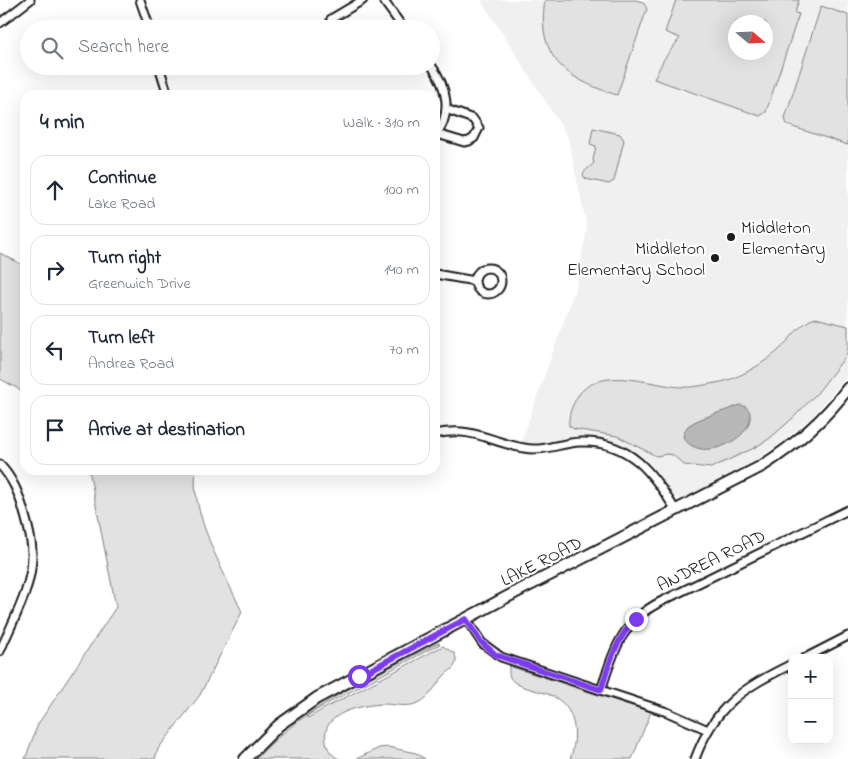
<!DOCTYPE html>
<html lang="en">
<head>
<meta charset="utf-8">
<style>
  body { margin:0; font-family:"Indie Flower",sans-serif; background:#f6f6f7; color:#1f2937 }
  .controls { position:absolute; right:15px; bottom:15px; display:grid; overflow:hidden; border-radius:10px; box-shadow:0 5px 20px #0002 }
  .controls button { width:45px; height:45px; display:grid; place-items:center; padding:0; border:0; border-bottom:1px solid #e0e1e3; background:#fff; color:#1f2937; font:25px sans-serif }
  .compass { position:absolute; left:728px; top:15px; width:45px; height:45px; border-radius:50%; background:#fff; box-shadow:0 5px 20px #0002; rotate:109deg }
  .stop { position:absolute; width:15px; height:15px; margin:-11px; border:4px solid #7c3aed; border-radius:50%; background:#fff }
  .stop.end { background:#7c3aed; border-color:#fff; box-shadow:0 1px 5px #0008 }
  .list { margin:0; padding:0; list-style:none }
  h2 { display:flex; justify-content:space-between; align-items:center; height:65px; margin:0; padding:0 20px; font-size:21px }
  h2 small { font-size:16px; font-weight:400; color:#747a83 }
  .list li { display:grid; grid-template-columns:32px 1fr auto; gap:15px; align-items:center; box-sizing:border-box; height:70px; margin:0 10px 10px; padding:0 10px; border:1px solid #e0e1e3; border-radius:15px }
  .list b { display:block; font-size:19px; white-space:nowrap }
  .list p { margin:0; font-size:16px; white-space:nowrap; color:#747a83 }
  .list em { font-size:16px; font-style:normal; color:#747a83 }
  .icon { flex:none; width:28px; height:28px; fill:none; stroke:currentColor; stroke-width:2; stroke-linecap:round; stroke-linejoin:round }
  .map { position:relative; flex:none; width:848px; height:759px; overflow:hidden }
  .search { position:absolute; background:#fff; box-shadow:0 5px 20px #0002; left:20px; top:20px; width:420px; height:55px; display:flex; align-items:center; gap:12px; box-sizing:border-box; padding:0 18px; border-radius:28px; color:#747a83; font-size:19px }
  .panel { position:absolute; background:#fff; box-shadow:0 5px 20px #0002; left:20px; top:90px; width:420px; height:385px; border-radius:15px }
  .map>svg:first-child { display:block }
</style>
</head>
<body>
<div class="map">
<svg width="848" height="759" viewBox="0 0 848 759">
  <rect width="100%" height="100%" fill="#fff"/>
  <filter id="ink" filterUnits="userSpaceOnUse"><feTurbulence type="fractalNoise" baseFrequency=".02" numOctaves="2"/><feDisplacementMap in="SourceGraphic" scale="10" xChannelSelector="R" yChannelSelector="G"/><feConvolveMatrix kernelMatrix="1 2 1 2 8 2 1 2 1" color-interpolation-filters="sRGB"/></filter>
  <g filter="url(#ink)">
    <path fill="#f0f0f0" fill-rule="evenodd" d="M481,0H848V375L813,416L777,446L745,467L682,499L674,497L661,477L649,463L636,453L616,444L586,437L569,438L536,443L521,442L576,287L587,228L568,137ZM736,22H766V52H736Z"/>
    <path fill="#e2e2e2" stroke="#7f7f7f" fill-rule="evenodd" d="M545,0H636L643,2L647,9L617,95C566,79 536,58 545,0Z
      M676,0H799L795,13L799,14L766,112L760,116L654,79L664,59L680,38L665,32ZM736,22H766V52H736Z
      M821,6L848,15V145L787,125L785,118Z
      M593,128L620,134L624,140L614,181L609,184L586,179L583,176L584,172L594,163L593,160L596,146L590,144Z
      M0,253L25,266V396L17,388L0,379Z
      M816,318L848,326V351L845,357L818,392L793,418L769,439L754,448L711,468L684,465L673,455L667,454L656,456L617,436L574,429L569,426C568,415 572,406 577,397C599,364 650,385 681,387C692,388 704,385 715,383C735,381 763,364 779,350C789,341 801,321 816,318Z
      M89,470H196C189,511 225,574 242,612L200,695L158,749L155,759H25L38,724L116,607Z
      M438,643L440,644L325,705L307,716L308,718L327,707L443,646L455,654C456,658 457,661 455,665C453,670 447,672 444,676C435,685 430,698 418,703C407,708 395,704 383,704C363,705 320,712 326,741C327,750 332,755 339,759H256C305,705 374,676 438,643Z
      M509,666L651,712L632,759H570C579,736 576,705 550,695C539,690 522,689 513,681C508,677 509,672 509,666Z
      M388,747L416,753L425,759H356L379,748Z"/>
    <path fill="#b8b8b8" stroke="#7a7a7a" d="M739,405C756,406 751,426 742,434C726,449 696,458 683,437C684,433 685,429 688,426C699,417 725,412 739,405Z"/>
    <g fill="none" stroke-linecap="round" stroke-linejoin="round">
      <g stroke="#1c1c1c" stroke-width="11">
        <path id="street" d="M140,0L150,29
          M383,0L404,29
          M331,19L363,0
          M0,23L30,0
          M431,65C447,86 453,114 435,136
          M159,66L168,95
          M437,134L464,142L469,141L474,138L479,128L473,119L446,109
          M475 281a13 13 0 1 1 26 0a13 13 0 1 1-26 0Z
          M435,274L475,281
          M435,434C474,426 489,442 524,448C543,452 561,443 580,442C630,440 654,474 676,511
          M0,465C13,479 19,494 24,512C28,526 32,539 32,553C33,587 13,620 0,651
          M466,619L482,643L501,657L667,712L708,730
          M805,658L848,636
          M601,690C614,651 621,622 660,602L848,510
          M695,759C715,705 743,688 792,664"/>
      </g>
      <g stroke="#1c1c1c" stroke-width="14">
        <path id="secondary" d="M245,759L279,725L317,698L522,589L762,466C795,445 825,419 848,388"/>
      </g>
      <use href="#street" stroke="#fff" stroke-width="7"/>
      <use href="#secondary" stroke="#fff" stroke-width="10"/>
    </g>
  </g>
  <g fill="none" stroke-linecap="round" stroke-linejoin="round" filter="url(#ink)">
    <path stroke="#7c3aed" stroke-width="6" d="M359,676L466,619L480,641L496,655L601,690C609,664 616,638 636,619"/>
  </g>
  <g fill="#1c1c1c" stroke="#fff" stroke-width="2">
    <circle cx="731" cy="237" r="5"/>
    <circle cx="715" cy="258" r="5"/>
  </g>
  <g text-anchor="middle" stroke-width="4.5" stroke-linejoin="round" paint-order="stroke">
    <g font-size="18" fill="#1c1c1c" stroke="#fff" text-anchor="start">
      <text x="741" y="233">Middleton<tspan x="741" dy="21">Elementary</tspan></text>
      <text x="705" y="254" text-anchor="end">Middleton<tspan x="705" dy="21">Elementary School</tspan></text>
    </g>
    <g font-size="18" fill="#1c1c1c" stroke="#fff">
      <text transform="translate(711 560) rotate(-26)" y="6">ANDREA ROAD</text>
      <text transform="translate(541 561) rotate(-27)" y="6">LAKE ROAD</text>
    </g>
  </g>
</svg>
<div class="controls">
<button>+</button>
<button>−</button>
</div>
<svg class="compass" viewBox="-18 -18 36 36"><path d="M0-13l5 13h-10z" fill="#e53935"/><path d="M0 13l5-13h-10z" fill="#747a83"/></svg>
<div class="stop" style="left:359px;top:676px"></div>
<div class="stop end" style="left:636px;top:619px"></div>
<div class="search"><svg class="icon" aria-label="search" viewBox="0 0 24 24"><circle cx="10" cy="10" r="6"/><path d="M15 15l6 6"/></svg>Search here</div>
<section class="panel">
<h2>4 min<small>Walk · 310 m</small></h2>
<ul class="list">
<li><svg class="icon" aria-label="ahead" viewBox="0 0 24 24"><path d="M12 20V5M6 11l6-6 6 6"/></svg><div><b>Continue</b><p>Lake Road</p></div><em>100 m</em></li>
<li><svg class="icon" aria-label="right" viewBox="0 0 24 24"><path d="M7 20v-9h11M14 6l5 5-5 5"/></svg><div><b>Turn right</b><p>Greenwich Drive</p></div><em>140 m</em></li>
<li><svg class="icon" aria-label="left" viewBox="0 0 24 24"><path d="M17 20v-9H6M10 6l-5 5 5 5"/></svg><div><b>Turn left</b><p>Andrea Road</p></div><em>70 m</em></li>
<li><svg class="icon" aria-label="arrive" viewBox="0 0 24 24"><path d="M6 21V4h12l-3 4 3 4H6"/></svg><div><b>Arrive at destination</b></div></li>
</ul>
</section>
</div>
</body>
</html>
